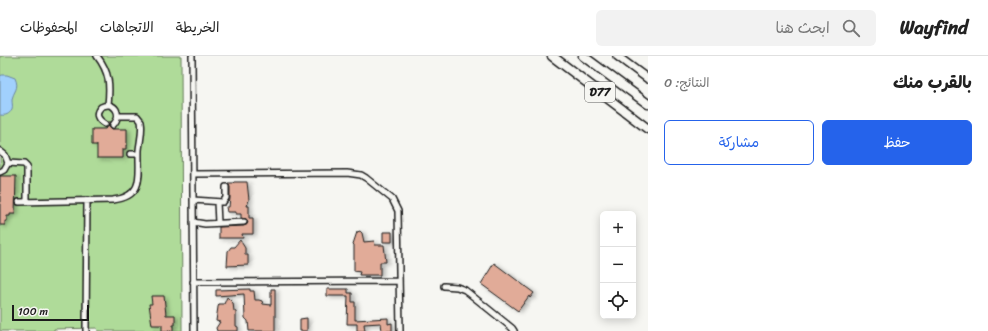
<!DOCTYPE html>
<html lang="ar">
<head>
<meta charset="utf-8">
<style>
  body { margin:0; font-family:Sriracha,"Playpen Sans Arabic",sans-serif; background:#f2f2f2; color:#222; direction:rtl }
  .controls { position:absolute; right:12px; bottom:12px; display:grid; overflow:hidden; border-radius:6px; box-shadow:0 2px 10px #0003 }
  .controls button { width:36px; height:36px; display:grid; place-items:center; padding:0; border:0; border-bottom:1px solid #e0e0e0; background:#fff; color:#222; font:20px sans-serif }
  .scale { position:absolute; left:12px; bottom:10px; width:77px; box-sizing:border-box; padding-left:4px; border:2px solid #1c1c1c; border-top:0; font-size:11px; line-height:14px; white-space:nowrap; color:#1c1c1c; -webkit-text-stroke:3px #f6f6f2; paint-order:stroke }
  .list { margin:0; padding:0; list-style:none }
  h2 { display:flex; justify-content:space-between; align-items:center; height:52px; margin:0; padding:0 16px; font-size:17px }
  h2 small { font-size:13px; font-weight:400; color:#767676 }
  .actions { display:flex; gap:8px; padding:12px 16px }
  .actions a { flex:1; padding:9px 0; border:1px solid #2563eb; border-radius:6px; text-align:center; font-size:14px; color:#2563eb }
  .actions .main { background:#2563eb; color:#fff }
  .icon { flex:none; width:22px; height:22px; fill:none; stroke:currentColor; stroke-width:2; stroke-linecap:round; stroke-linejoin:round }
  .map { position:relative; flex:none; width:648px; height:275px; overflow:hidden; direction:ltr }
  header { display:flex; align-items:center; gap:24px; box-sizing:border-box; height:56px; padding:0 20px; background:#fff; border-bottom:1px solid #e0e0e0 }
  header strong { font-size:19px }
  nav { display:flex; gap:22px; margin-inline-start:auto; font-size:14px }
  .search { width:280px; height:36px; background:#f2f2f2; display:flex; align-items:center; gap:10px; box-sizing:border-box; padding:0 14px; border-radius:6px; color:#767676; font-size:15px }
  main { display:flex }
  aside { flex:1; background:#fff }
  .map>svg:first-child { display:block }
</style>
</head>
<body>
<header>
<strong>Wayfind</strong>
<div class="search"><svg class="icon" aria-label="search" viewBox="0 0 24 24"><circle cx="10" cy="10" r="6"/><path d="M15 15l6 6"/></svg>ابحث هنا</div>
<nav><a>الخريطة</a><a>الاتجاهات</a><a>المحفوظات</a></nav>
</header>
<main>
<aside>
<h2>بالقرب منك<small>النتائج: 0</small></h2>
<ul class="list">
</ul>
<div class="actions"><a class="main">حفظ</a><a>مشاركة</a></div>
</aside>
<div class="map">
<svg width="648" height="275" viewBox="0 0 648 275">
  <defs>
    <filter id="shadow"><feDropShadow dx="3" dy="1.5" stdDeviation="2" flood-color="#0004"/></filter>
  </defs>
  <rect width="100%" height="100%" fill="#f6f6f2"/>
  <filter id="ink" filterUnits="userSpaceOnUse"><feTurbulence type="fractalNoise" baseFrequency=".025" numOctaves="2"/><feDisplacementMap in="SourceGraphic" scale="8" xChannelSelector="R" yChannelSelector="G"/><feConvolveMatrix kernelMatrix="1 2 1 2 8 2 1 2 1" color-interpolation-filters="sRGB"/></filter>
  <g filter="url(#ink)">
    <path fill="#afdb99" stroke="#667c5a" d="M0,0H181L182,275H98L97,272L54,273V275H0Z"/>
    <path fill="#a1d0fd" stroke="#6c88a3" d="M2,19H7L15,22C20,33 13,35 12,44C12,48 13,50 12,54C9,58 6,60 0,59V20Z"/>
    <path fill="#e1ab98" stroke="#1c1c1c" filter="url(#shadow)" d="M108,66H111L109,70L112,73H127V89H126V93H123V102H97V89H92V73H105L109,70Z
      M0,120H16L15,158H10V160H7V165H5V169H0Z
      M234,126H247L249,144L247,150H249V162H253V178H242L243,182H219V171L244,170L248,167L246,163L241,162V158H236V156H227L226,151H229L230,142V131L228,127H233Z
      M360,175L362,177L364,186L374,185L375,189H384L386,206H380V219H359L360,216L354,215V189L353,188L357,176Z
      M383,176H392V186H383Z
      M240,184L245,192V199H248V209L227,210L228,195L231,191H234Z
      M494,207L534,237L530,242L529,240L518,255L481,228Z
      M250,233V235H254L255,244H259L262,245L263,248L271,249V233H275V275H249L248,265L245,262L244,238L216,240V234Z
      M327,233H348V237H352V246H355V264L388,262V268L392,267V275H382L381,267L364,268L365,275H357V268H347L348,240H327Z
      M151,240H164L166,259H175V269H173V275H162V269H152L149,248H152Z
      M227,241L233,247L234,255L236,256V270L238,271V275H217L216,272L220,266L216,265L218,251L219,248H224Z
      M307,262V275H300V263Z"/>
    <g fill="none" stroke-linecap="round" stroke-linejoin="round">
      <g stroke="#1c1c1c" stroke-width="8">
        <path id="street" d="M97,0C110,17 110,29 108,49
          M192,0L194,275
          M105,68C98,64 94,58 101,51C115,44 123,59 113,69
          M0,95L5,99L8,107L4,114L0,116
          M130,98H139
          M8,107L24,108L27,111V146
          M193,118L347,117L361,119L366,122L392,143L398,155L400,275
          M193,144L223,146L226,142V131
          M19,146L113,144C146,140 138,117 139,94C140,84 143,75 141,65L137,60H118
          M217,146L218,167
          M193,166L205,168L244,166
          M193,226L399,225
          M444,230L457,231L465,234L512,272L514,275
          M86,275L87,144"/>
      </g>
      <g stroke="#1c1c1c" stroke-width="10">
        <path id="secondary" d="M617,0L648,23"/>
      </g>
      <g stroke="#1c1c1c" stroke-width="11">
        <path id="primary" d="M552,0L648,73
          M583,0L648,48"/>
      </g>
      <use href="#street" stroke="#f6f6f2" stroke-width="5"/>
      <use href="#secondary" stroke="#f6f6f2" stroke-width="7"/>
      <use href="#primary" stroke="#f6f6f2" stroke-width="8"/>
    </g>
  </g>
  <g text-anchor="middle" stroke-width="3.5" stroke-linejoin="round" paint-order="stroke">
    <rect fill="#f6f6f2" stroke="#5d5d5c" stroke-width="1" x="585" y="26" width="30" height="20" rx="3"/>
    <g font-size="12" font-weight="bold" fill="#1c1c1c">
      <text x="600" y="40">D77</text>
    </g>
  </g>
</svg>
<div class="controls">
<button>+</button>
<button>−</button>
<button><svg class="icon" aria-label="locate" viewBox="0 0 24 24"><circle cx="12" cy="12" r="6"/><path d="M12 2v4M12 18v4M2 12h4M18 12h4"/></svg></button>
</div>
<div class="scale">100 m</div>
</div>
</main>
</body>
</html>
